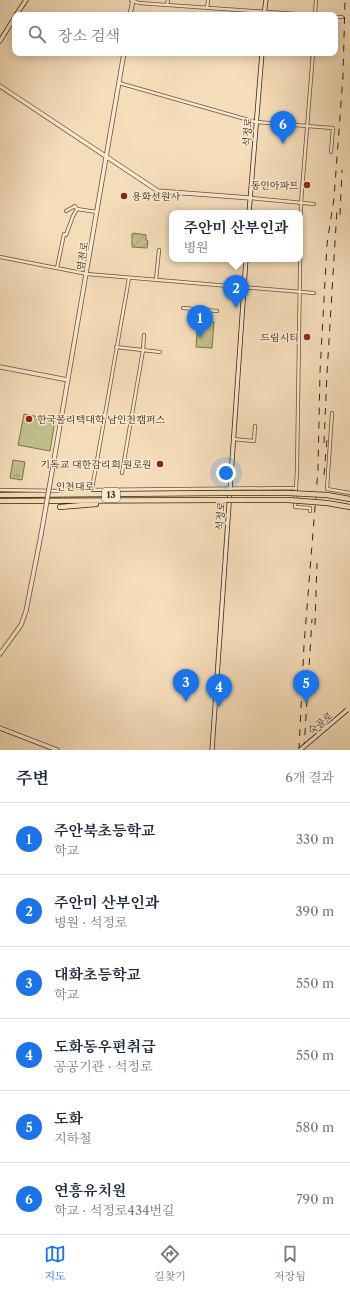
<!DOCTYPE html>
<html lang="ko">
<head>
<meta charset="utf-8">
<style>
  body { margin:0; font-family:"Libre Caslon Text","Noto Serif KR",serif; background:#f6f6f7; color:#1f2937 }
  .you { position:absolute; left:226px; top:473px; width:14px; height:14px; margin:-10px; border:3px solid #fff; border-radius:50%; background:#1a73e8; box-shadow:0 0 0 6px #1a73e833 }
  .badge { display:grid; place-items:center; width:26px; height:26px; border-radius:50%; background:#1a73e8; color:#fff; font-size:13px; font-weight:700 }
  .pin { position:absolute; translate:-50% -33px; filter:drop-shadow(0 1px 2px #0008) }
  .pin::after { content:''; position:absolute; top:21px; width:14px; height:12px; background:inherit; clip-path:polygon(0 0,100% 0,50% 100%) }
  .popup { position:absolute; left:169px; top:210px; width:134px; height:52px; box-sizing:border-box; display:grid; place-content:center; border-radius:8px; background:#fff; filter:drop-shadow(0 1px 3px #0005); font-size:13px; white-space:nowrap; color:#747a83 }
  .popup b { font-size:15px; color:#1f2937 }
  .popup::after { content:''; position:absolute; left:50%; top:100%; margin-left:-8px; border:8px solid transparent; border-top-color:#fff }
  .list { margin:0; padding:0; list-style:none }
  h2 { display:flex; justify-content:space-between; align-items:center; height:52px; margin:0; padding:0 16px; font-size:17px }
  h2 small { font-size:13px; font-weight:400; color:#747a83 }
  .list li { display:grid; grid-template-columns:26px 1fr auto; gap:12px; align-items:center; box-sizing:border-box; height:72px; padding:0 16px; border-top:1px solid #e0e1e3 }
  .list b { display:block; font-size:15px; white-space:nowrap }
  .list p { margin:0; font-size:13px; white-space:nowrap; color:#747a83 }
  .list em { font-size:13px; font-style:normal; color:#747a83 }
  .icon { flex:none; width:22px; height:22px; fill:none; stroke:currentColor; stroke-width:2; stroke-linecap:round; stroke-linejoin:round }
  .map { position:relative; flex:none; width:350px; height:750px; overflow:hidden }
  .search { position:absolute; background:#fff; box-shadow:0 2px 10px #0003; left:12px; right:12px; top:12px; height:44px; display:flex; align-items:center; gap:10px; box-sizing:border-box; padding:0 14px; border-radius:8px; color:#747a83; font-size:15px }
  .sheet { height:484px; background:#fff }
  nav { display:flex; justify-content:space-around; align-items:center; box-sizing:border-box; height:56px; border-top:1px solid #e0e1e3; background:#fff; font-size:11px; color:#747a83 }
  nav a { display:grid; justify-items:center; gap:2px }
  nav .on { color:#1a73e8 }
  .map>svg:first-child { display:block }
</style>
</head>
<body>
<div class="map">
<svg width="350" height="750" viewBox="0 0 350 750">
  <defs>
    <pattern id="grass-tufts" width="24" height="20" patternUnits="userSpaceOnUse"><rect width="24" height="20" fill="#c0c08d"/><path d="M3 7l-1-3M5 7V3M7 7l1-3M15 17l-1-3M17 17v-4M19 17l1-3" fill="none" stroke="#9d9c71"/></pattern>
    <pattern id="garden-furrows" width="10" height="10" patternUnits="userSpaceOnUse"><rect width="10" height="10" fill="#c0c08d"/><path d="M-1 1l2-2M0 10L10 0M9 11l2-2" fill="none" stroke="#9d9c71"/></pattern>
  </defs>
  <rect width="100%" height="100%" fill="#f6ddba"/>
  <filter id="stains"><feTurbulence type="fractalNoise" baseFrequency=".005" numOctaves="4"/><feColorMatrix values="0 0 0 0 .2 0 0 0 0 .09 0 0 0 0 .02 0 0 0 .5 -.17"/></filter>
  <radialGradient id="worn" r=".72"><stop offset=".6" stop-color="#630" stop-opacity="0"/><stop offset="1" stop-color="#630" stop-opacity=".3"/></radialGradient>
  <path fill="url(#grass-tufts)" stroke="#7c724c" d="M13,460L25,462L22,480L10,478Z"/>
  <path fill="url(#garden-furrows)" stroke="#7c724c" d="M133,233L146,235V240L148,241L147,248L132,247V234Z"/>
  <path fill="#c0c08d" stroke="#7c724c" d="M198,321L214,322L212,348L196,347Z
    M24,414L55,420L50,451L18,445Z"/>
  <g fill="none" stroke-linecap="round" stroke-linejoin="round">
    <g stroke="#685236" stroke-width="4">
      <path id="minor" d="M131,0L139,3L311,15
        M167,5L168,0
        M207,8L208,0
        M315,15L316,0
        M335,17H342
        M119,83L256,122L333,128L331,152
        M250,198L314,204
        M66,211L75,206L77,209
        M0,257L87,274L314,293
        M57,268L64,234L66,235L73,216L77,209L97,212
        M156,280L159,250
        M183,308L217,311
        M116,347L160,352
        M332,413L327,489L350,493
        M233,439L254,441L255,426
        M122,473L143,350L144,335
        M92,489L129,278
        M0,490L65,491
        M82,490L296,488
        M310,511V508L295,507L297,470L301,203L313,53"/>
    </g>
    <g stroke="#685236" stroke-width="5">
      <path id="tertiary" d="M130,15L133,0
        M0,86L158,191L250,198
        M0,367L68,380
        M54,460L124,53
        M0,654L21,625L26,611L41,535"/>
    </g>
    <g stroke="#38240a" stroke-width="5">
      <path id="secondary" d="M16,15L26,0
        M264,15L266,0
        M0,41L15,17
        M249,213L262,53
        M0,728L57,750
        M212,750L246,259"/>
    </g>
    <g stroke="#38240a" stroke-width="6">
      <path id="trunk" d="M65,491L89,492
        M234,493H289
        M0,495L222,493
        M327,495L350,499
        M234,500H288
        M0,501L222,500
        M327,503L350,507
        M60,507L96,504"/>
    </g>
    <use href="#minor" stroke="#f9e9d2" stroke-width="2.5"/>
    <use href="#tertiary" stroke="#f9e9d2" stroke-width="3.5"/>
    <use href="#secondary" stroke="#f9e9d2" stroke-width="3.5"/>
    <use href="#trunk" stroke="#f6ddba" stroke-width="4.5"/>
    <path stroke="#38240a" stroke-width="1" stroke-dasharray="7 7" stroke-linecap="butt" d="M340,215L342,170
      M324,443L327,373L337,210
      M324,475L327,439
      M315,625L317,563
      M304,749L312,619
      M299,750L304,645L318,470L320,372L327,244L334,198L343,76L345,0"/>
    <g stroke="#685236" stroke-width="5" stroke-linecap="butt">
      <path id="tertiary-bridge" d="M41,535L54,460"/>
    </g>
    <g stroke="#38240a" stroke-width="5" stroke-linecap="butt">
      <path id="secondary-bridge" d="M300,750L347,710"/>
    </g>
    <g stroke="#38240a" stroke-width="6" stroke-linecap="butt">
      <path id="trunk-bridge" d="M222,493H234
        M289,493L327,495
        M222,500H234
        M288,500L327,503"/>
    </g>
    <use href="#tertiary-bridge" stroke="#f9e9d2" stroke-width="3.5"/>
    <use href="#secondary-bridge" stroke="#f9e9d2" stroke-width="3.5"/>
    <use href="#trunk-bridge" stroke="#f6ddba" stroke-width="4.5"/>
  </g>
  <g fill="#8f2418" stroke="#f9e9d2" stroke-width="1.5">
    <circle cx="307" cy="185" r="4"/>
    <circle cx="124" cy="196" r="4"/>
    <circle cx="307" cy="337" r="4"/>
    <circle cx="29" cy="419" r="4"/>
    <circle cx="160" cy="464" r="4"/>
  </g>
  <g text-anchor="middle" stroke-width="3" stroke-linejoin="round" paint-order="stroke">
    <rect fill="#f9e9d2" stroke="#725f46" stroke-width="1" x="102" y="488" width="18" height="14" rx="3"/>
    <g font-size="9" font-weight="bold" fill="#38240a">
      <text x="111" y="498">13</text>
    </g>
    <g font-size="10" fill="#38240a" stroke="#f9e9d2">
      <text transform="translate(247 132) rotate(-86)" y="4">석정로</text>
      <text transform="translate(82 256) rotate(-81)" y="4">염전로</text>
      <text x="75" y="490">인천대로</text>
      <text transform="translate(220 516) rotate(-86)" y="4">석정로</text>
      <text transform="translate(320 723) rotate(-40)" y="4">숙골로</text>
    </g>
    <g font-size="10" fill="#38240a" stroke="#f9e9d2" text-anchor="end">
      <text x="299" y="189">동인아파트</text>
      <text x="132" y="200" text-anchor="start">용화선원사</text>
      <text x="299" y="341">드림시티</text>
      <text x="37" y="423" text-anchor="start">한국폴리텍대학 남인천캠퍼스</text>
      <text x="152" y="468">기독교 대한감리회 원로원</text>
    </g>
  </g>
  <rect width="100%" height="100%" filter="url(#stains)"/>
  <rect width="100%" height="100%" fill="url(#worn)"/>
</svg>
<div class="you"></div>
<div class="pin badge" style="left:200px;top:338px">1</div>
<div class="pin badge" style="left:236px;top:308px">2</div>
<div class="popup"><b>주안미 산부인과</b>병원</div>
<div class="pin badge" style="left:186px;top:702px">3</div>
<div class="pin badge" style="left:219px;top:707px">4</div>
<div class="pin badge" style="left:306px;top:703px">5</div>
<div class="pin badge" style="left:283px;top:144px">6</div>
<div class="search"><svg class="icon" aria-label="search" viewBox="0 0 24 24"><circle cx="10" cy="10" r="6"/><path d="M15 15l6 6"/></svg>장소 검색</div>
</div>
<section class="sheet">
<h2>주변<small>6개 결과</small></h2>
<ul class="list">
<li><span class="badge">1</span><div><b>주안북초등학교</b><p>학교</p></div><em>330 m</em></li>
<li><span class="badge">2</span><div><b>주안미 산부인과</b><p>병원 · 석정로</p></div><em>390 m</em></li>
<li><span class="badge">3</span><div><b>대화초등학교</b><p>학교</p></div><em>550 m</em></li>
<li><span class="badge">4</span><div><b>도화동우편취급</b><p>공공기관 · 석정로</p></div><em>550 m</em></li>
<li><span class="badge">5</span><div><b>도화</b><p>지하철</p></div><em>580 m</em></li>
<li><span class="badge">6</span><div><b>연흥유치원</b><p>학교 · 석정로434번길</p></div><em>790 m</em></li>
</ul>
</section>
<nav>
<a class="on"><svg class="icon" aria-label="map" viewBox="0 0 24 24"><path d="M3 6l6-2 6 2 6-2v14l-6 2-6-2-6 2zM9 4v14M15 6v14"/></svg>지도</a>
<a><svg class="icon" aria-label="directions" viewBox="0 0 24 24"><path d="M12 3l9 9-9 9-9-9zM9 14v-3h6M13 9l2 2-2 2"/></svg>길찾기</a>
<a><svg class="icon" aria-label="saved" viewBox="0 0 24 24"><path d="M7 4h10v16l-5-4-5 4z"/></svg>저장됨</a>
</nav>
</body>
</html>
